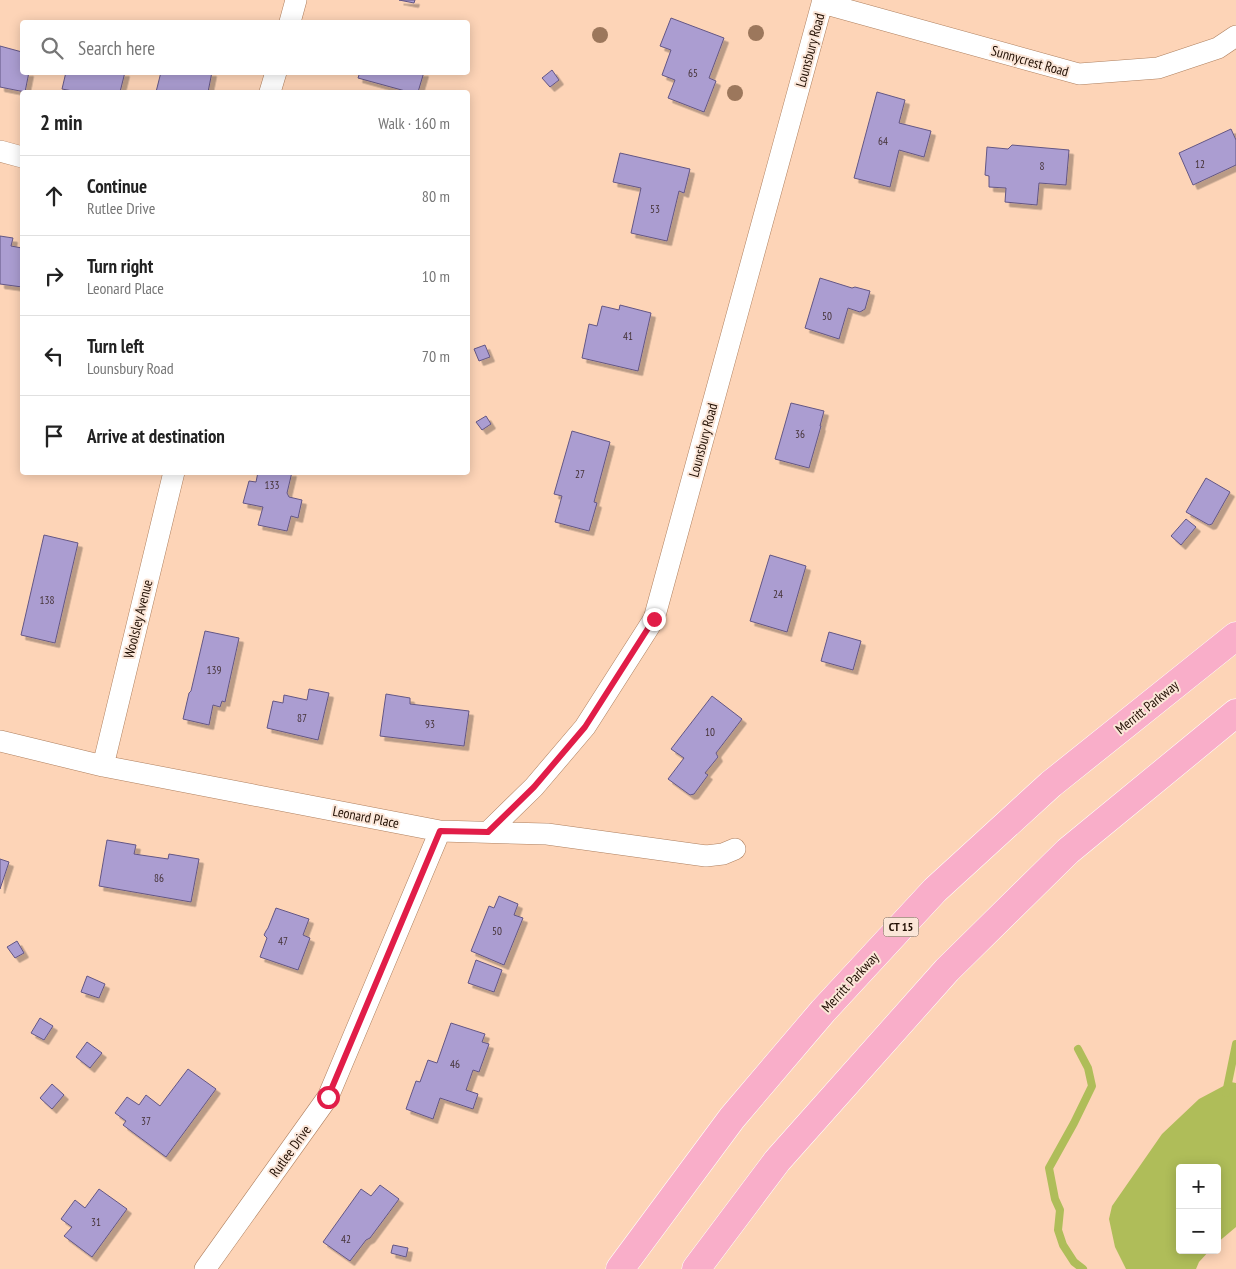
<!DOCTYPE html>
<html lang="en">
<head>
<meta charset="utf-8">
<style>
  body { margin:0; font-family:"PT Sans Narrow",sans-serif; background:#f2f2f2; color:#222 }
  .controls { position:absolute; right:15px; bottom:15px; display:grid; overflow:hidden; border-radius:5px; box-shadow:0 2px 12px #0003 }
  .controls button { width:45px; height:45px; display:grid; place-items:center; padding:0; border:0; border-bottom:1px solid #e0e0e0; background:#fff; color:#222; font:25px sans-serif }
  .stop { position:absolute; width:15px; height:15px; margin:-11px; border:4px solid #e11d48; border-radius:50%; background:#fff }
  .stop.end { background:#e11d48; border-color:#fff; box-shadow:0 1px 5px #0008 }
  .list { margin:0; padding:0; list-style:none }
  h2 { display:flex; justify-content:space-between; align-items:center; height:65px; margin:0; padding:0 20px; font-size:21px }
  h2 small { font-size:16px; font-weight:400; color:#767676 }
  .list li { display:grid; grid-template-columns:32px 1fr auto; gap:15px; align-items:center; box-sizing:border-box; height:80px; padding:0 20px; border-top:1px solid #e0e0e0 }
  .list b { display:block; font-size:19px; white-space:nowrap }
  .list p { margin:0; font-size:16px; white-space:nowrap; color:#767676 }
  .list em { font-size:16px; font-style:normal; color:#767676 }
  .icon { flex:none; width:28px; height:28px; fill:none; stroke:currentColor; stroke-width:2; stroke-linecap:round; stroke-linejoin:round }
  .map { position:relative; flex:none; width:1236px; height:1269px; overflow:hidden }
  .search { position:absolute; background:#fff; box-shadow:0 2px 12px #0003; left:20px; top:20px; width:450px; height:55px; display:flex; align-items:center; gap:12px; box-sizing:border-box; padding:0 18px; border-radius:5px; color:#767676; font-size:19px }
  .panel { position:absolute; background:#fff; box-shadow:0 2px 12px #0003; left:20px; top:90px; width:450px; height:385px; border-radius:5px }
  .map>svg:first-child { display:block }
</style>
</head>
<body>
<div class="map">
<svg width="1236" height="1269" viewBox="0 0 1236 1269">
  <defs>
    <filter id="shadow"><feDropShadow dx="4.5" dy="4.5" stdDeviation="0" flood-color="#0004"/></filter>
  </defs>
  <rect width="100%" height="100%" fill="#fdd4b7"/>
  <path fill="#afbd59" d="M1231,1082L1236,1083V1227L1217,1243V1168H1180V1250H1210L1199,1262L1196,1269H1126L1115,1247L1109,1219L1112,1206L1162,1134L1199,1099Z"/>
  <g fill="none" stroke-linecap="round" stroke-linejoin="round">
    <path stroke="#afbd59" stroke-width="8" d="M1078,1049L1088,1068L1092,1086L1074,1123L1049,1168L1055,1199L1060,1210L1058,1230L1063,1245L1074,1262L1083,1269
      M1226,1093L1236,1044"/>
  </g>
  <path fill="#ab9dd1" stroke="#635684" filter="url(#shadow)" d="M399,0H415L414,3Z
    M671,18L724,38L709,78L716,81L704,112L668,98L675,80L662,75L671,50L660,46Z
    M0,46L22,52V72H29L25,92L0,87Z
    M552,70L559,80L550,87L542,78Z
    M66,72H125L120,92H78L62,89Z
    M161,72H212L208,92H156Z
    M360,72H424L418,92H409L358,78Z
    M877,92L905,100L899,123L931,131L924,157L899,150L890,187L854,178Z
    M1231,129L1236,140V165L1193,185L1179,153Z
    M1012,145L1069,150L1066,185L1039,183L1037,205L1005,202L1006,188L989,187V176L985,175L987,147L1008,149Z
    M620,153L690,169L684,193L679,191L667,241L631,233L641,188L613,182Z
    M0,236L13,238L11,246L22,248V287L0,284Z
    M820,278L852,288L855,287L870,291L865,309L860,312L848,308L839,339L805,328Z
    M620,305L651,313L638,371L582,358L589,324L597,326L602,306L619,310Z
    M485,345L490,357L479,361L474,349Z
    M791,403L824,411L820,426H821L809,468L775,459Z
    M486,416L491,424L482,430L476,422Z
    M572,431L610,442L594,502L597,503L589,531L555,522L562,496L554,494Z
    M258,472H292L287,493L289,497L302,500L298,518L291,516L287,531L258,525L263,507L243,503L249,481L256,482Z
    M1206,478L1230,492L1212,524L1209,525L1186,512Z
    M1186,519L1196,527L1181,545L1171,536Z
    M44,535L78,543L55,643L21,635Z
    M770,555L806,566L787,632L750,621Z
    M205,631L239,638L225,702L222,701L220,707L213,705L209,725L183,719L189,693L191,691Z
    M829,632L861,641L853,670L821,661Z
    M309,689L329,693L318,740L267,728L273,701L283,703L284,695L307,700Z
    M386,694L410,698V704L469,711L464,746L380,736Z
    M712,696L742,719L716,753L718,757L705,773L708,775L694,794L690,795L668,779L684,758L671,749Z
    M107,840L136,845L134,854L168,859L169,854L199,859L191,902L99,886Z
    M0,859L9,862L0,889Z
    M499,896L518,904L514,915L523,918L504,965L471,951L489,906L494,908Z
    M276,908L309,919L303,935L310,938L298,970L260,957L267,938L264,935L266,931L268,928Z
    M17,941L24,953L15,958L7,947Z
    M476,960L502,970L494,992L468,983Z
    M87,976L105,984L99,998L81,992Z
    M40,1018L53,1026L44,1040L31,1033Z
    M451,1023L485,1034L482,1042L489,1044L479,1072L473,1070L466,1090L478,1094L473,1109L440,1098L433,1119L406,1109L416,1081L420,1082L428,1060L437,1063Z
    M87,1042L102,1053L90,1068L76,1057Z
    M188,1069L216,1089L166,1157L123,1125L126,1121L115,1113L127,1097L139,1105L146,1095L160,1106Z
    M52,1084L64,1095L52,1109L40,1098Z
    M380,1185L399,1199L370,1238L366,1240L350,1261L323,1242L361,1189L371,1196Z
    M99,1189L127,1209L92,1257L64,1236L72,1227L61,1219L75,1200L85,1208Z
    M393,1245L408,1248L406,1257L391,1253Z"/>
  <g fill="none" stroke-linecap="round" stroke-linejoin="round">
    <g stroke="#ae7f5e" stroke-width="22">
      <path id="street" d="M822,3L1079,74L1158,68L1218,48L1236,36
        M290,22L296,0
        M270,92L276,72
        M0,151L22,157
        M0,741L103,766L440,831L547,834L706,856L723,854L735,849
        M103,766L174,472
        M488,832L534,787L585,727L654,619L823,0
        M205,1269L328,1097L440,831"/>
    </g>
    <g stroke="#fff" stroke-width="29">
      <path id="highway" d="M620,1269L732,1118L823,1011L935,890L1051,784L1236,636
        M696,1269L777,1161L947,970L1068,851L1236,713"/>
    </g>
    <use href="#street" stroke="#fff" stroke-width="21"/>
    <use href="#highway" stroke="#f9aec9" stroke-width="28"/>
  </g>
  <g fill="#9c775c">
    <circle cx="756" cy="33" r="8"/>
    <circle cx="600" cy="35" r="8"/>
    <circle cx="735" cy="93" r="8"/>
  </g>
  <g fill="none" stroke-linecap="round" stroke-linejoin="round">
    <path stroke="#e11d48" stroke-width="6" d="M328,1097L440,831L488,832L534,787L585,727L654,619"/>
  </g>
  <g text-anchor="middle" stroke-width="4" stroke-linejoin="round" paint-order="stroke">
    <g font-size="11" fill="#443236">
      <text x="693" y="77">65</text>
      <text x="883" y="145">64</text>
      <text x="1200" y="168">12</text>
      <text x="1042" y="170">8</text>
      <text x="655" y="213">53</text>
      <text x="827" y="320">50</text>
      <text x="628" y="340">41</text>
      <text x="800" y="438">36</text>
      <text x="580" y="478">27</text>
      <text x="272" y="489">133</text>
      <text x="778" y="598">24</text>
      <text x="47" y="604">138</text>
      <text x="214" y="674">139</text>
      <text x="302" y="722">87</text>
      <text x="430" y="728">93</text>
      <text x="710" y="736">10</text>
      <text x="159" y="882">86</text>
      <text x="497" y="935">50</text>
      <text x="283" y="945">47</text>
      <text x="455" y="1068">46</text>
      <text x="146" y="1125">37</text>
      <text x="96" y="1226">31</text>
      <text x="346" y="1243">42</text>
    </g>
    <rect fill="#fbe6d8" stroke="#625043" stroke-width="1" x="883.5" y="917.5" width="35" height="19" rx="4"/>
    <g font-size="12" font-weight="bold" fill="#210f03">
      <text x="901" y="931">CT 15</text>
    </g>
    <g font-size="14" fill="#210f03" stroke="#fbe6d8">
      <text transform="translate(810 50) rotate(-75)" y="5">Lounsbury Road</text>
      <text transform="translate(1030 61) rotate(16)" y="5">Sunnycrest Road</text>
      <text transform="translate(703 440) rotate(-75)" y="5">Lounsbury Road</text>
      <text transform="translate(138 619) rotate(-76)" y="5">Woolsley Avenue</text>
      <text transform="translate(1147 707) rotate(-39)" y="5">Merritt Parkway</text>
      <text transform="translate(366 817) rotate(11)" y="5">Leonard Place</text>
      <text transform="translate(850 982) rotate(-47)" y="5">Merritt Parkway</text>
      <text transform="translate(290 1151) rotate(-54)" y="5">Rutlee Drive</text>
    </g>
  </g>
</svg>
<div class="controls">
<button>+</button>
<button>−</button>
</div>
<div class="stop" style="left:328px;top:1097px"></div>
<div class="stop end" style="left:654px;top:619px"></div>
<div class="search"><svg class="icon" aria-label="search" viewBox="0 0 24 24"><circle cx="10" cy="10" r="6"/><path d="M15 15l6 6"/></svg>Search here</div>
<section class="panel">
<h2>2 min<small>Walk · 160 m</small></h2>
<ul class="list">
<li><svg class="icon" aria-label="ahead" viewBox="0 0 24 24"><path d="M12 20V5M6 11l6-6 6 6"/></svg><div><b>Continue</b><p>Rutlee Drive</p></div><em>80 m</em></li>
<li><svg class="icon" aria-label="right" viewBox="0 0 24 24"><path d="M7 20v-9h11M14 6l5 5-5 5"/></svg><div><b>Turn right</b><p>Leonard Place</p></div><em>10 m</em></li>
<li><svg class="icon" aria-label="left" viewBox="0 0 24 24"><path d="M17 20v-9H6M10 6l-5 5 5 5"/></svg><div><b>Turn left</b><p>Lounsbury Road</p></div><em>70 m</em></li>
<li><svg class="icon" aria-label="arrive" viewBox="0 0 24 24"><path d="M6 21V4h12l-3 4 3 4H6"/></svg><div><b>Arrive at destination</b></div></li>
</ul>
</section>
</div>
</body>
</html>
